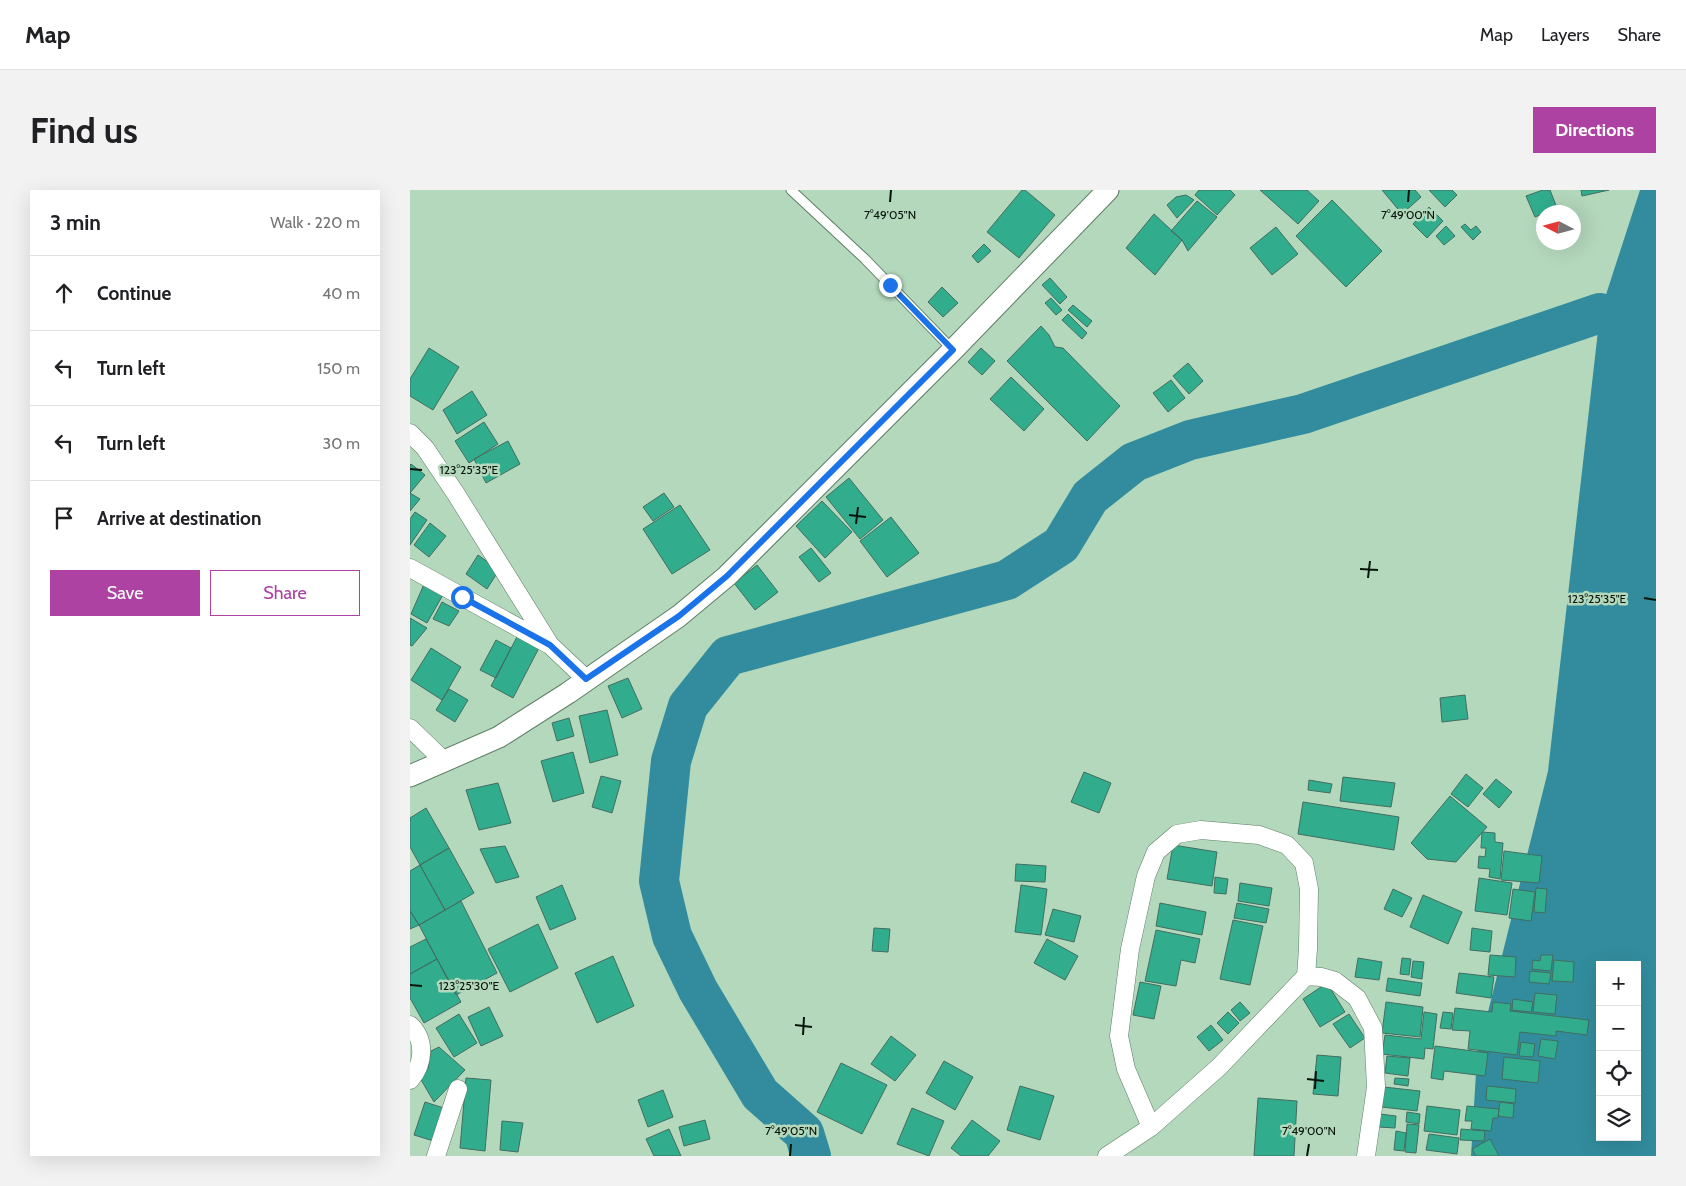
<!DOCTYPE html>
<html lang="en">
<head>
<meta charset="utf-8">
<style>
  body { margin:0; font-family:Cabin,sans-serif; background:#f2f2f2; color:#202124 }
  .controls { position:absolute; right:15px; bottom:15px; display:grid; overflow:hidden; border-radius:0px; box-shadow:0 5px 20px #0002 }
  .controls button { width:45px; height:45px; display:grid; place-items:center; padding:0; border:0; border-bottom:1px solid #e0e0e0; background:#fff; color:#202124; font:25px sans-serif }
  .compass { position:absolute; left:1126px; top:15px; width:45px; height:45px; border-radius:50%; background:#fff; box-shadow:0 5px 20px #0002; rotate:276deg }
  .stop { position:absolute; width:15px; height:15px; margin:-11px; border:4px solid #1a73e8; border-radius:50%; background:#fff }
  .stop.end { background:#1a73e8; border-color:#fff; box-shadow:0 1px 5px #0008 }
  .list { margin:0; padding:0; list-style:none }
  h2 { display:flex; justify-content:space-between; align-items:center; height:65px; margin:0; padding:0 20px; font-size:21px }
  h2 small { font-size:16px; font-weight:400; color:#757577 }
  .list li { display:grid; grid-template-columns:32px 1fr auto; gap:15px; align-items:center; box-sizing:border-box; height:75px; padding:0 20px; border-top:1px solid #e0e0e0 }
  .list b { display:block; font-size:19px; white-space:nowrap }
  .list em { font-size:16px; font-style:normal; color:#757577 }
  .actions { display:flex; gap:10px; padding:15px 20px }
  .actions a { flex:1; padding:11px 0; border:1px solid #ad42a2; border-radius:0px; text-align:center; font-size:18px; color:#ad42a2 }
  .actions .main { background:#ad42a2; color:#fff }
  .icon { flex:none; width:28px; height:28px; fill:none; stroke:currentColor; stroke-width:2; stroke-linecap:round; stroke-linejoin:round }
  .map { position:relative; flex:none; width:1246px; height:966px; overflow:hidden; border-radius:0px }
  header { display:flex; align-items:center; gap:30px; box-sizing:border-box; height:70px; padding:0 25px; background:#fff; border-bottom:1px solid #e0e0e0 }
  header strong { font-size:24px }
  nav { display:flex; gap:28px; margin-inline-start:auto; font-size:18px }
  .intro { display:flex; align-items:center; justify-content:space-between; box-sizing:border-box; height:120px; padding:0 30px }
  h1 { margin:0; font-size:35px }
  .button { padding:12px 22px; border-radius:0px; background:#ad42a2; color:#fff; font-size:18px; font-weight:700 }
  main { display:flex; gap:30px; padding:0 30px }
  aside { flex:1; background:#fff; border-radius:0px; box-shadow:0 5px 20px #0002 }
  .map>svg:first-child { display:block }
</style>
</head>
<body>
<header>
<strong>Map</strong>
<nav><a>Map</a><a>Layers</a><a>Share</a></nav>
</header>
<div class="intro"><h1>Find us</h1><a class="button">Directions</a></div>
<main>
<aside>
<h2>3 min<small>Walk · 220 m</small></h2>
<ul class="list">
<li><svg class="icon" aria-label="ahead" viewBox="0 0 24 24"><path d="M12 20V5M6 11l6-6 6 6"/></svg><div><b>Continue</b></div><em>40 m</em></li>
<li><svg class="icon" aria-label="left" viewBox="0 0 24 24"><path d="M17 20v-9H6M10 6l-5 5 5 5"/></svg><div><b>Turn left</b></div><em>150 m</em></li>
<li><svg class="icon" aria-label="left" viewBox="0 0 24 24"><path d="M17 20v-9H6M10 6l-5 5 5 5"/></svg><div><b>Turn left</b></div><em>30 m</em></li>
<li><svg class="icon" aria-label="arrive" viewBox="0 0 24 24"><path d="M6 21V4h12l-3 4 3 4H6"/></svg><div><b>Arrive at destination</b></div></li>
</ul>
<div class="actions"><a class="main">Save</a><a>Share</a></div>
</aside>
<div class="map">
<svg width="1246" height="966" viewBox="0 0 1246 966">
  <rect width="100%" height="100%" fill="#b4d8bc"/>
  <path fill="#328c9d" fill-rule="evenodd" d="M1230,0H1246V966H1061L1067,866L1138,581L1190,123ZM1190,775H1227V947H1190Z"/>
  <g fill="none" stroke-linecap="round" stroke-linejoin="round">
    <path stroke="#328c9d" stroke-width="40" d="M401,966L394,943L350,904L288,800L262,746L249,691L261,571L278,516L318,466L597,390L651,355L680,307L724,272L780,250L893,224L1190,123"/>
  </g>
  <path fill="#31ad8e" stroke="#426d60" d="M612,0H615L645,25L609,68L577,42Z
    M789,0H820L825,5L807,25L785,5Z
    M850,0H897L909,11L888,34Z
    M972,0H1005L1011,7L992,24Z
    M1019,0H1042L1047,5L1035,17Z
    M1133,0H1140L1147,18L1125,27L1116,6Z
    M1171,0H1199L1172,6Z
    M776,5L784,10L767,28L757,15L766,7Z
    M922,10L972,61L936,97L886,46Z
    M787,11L807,27L778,61L772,50L761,41Z
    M1019,17L1033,31L1017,48L1003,34Z
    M744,24L772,50L745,85L716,58Z
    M1055,34L1061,40L1066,36L1071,42L1063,50L1051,37Z
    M1036,36L1045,46L1034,55L1026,46Z
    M866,37L888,64L862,85L840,58Z
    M574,54L581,61L568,73L562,66Z
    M640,88L657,107L650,114L632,95Z
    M532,97L548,113L533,127L518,112Z
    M641,108L652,120L646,125L635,113Z
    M663,115L682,131L677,137L658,120Z
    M658,124L677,143L672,149L652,130Z
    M631,136L639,145L645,157L653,158L710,216L677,251L597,171Z
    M19,158L49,177L23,220L0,206V189Z
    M571,158L585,171L572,185L558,172Z
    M778,173L793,191L779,204L763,186Z
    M601,187L634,219L614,241L580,209Z
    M761,190L775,208L758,222L743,203Z
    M62,201L77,225L47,244L33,220Z
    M74,232L88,254L59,273L45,251Z
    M98,251L110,274L76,293L64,269Z
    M1,274L15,285L0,303V275Z
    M439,288L473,330L450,349L416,307Z
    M0,303L10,309L0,321Z
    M254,303L264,317L243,331L233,317Z
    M412,311L442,342L415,368L386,336Z
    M270,315L300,360L262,384L233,339Z
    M5,322L17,330L0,355V329Z
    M481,327L509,363L477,387L450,351Z
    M20,333L36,346L19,367L4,355Z
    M401,358L421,383L409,392L389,367Z
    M68,365L89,380L77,399L56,384Z
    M347,375L368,402L345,420L324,393Z
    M15,392L34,403L17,433L1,424Z
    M32,412L49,421L39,436L23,429Z
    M0,428L17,438L2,456L0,455Z
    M108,445L130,456L103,508L81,496Z
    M86,450L101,458L86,488L70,480Z
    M21,458L51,477L32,510L1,490Z
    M218,488L232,519L212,528L198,496Z
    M39,499L58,510L45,532L26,520Z
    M1055,505L1058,529L1032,532L1030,508Z
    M197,520L208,565L180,573L169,526Z
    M159,528L164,546L147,551L142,533Z
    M163,562L174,603L143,612L131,571Z
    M674,582L701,593L689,623L661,612Z
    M1056,584L1073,598L1058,617L1041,604Z
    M191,586L211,591L202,623L182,617Z
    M933,587L985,593L981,617L930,611Z
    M1086,589L1102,602L1089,618L1073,604Z
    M899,590L922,594L920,603L898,600Z
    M88,593L101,633L69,640L56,600Z
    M1040,606L1077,637L1046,672L1017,669L1001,653Z
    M893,612L989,627L984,660L888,644Z
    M16,618L39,658L10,675L0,657V628Z
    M1072,642L1085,643V652L1093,653L1090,689L1079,687L1080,679L1068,678L1069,666L1075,667L1076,658H1071Z
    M763,655L807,662L802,696L757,689Z
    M95,656L109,687L86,693L70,659Z
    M39,658L64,703L35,720L10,675Z
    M1094,661L1132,666L1129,693L1091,690Z
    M606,674L636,676L635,692L605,691Z
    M10,675L35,720L9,735L0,721V681Z
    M805,687L818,689L816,704L804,703Z
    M1069,688L1102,693L1097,725L1065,721Z
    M830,693L862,698L859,716L828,711Z
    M152,695L166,729L140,740L126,707Z
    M611,695L637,699L631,745L605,742Z
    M1126,698L1137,699L1135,723L1124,722Z
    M983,699L1002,708L992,727L974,719Z
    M1103,699L1125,702L1121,731L1099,728Z
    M1013,705L1052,722L1038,754L1000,737Z
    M51,711L87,783L46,805L9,735Z
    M750,713L796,722L792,745L746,736Z
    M827,713L859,719L856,733L824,728Z
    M643,719L671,726L664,752L635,745Z
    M0,721L9,735L0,739Z
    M823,730L853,736L840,795L810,789Z
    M128,734L148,778L100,802L78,759Z
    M464,738L480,739L478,762L462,761Z
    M1062,738L1082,741L1080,762L1060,760Z
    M746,740L790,749L785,773L771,770L766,796L735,791Z
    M16,749L27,769L0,784V757Z
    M637,749L668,766L655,790L624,773Z
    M1080,765L1106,767L1105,787L1078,785Z
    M1131,765H1143L1141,781L1122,779L1123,770L1130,771Z
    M203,766L224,816L187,833L165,783Z
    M948,768L972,772L969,790L945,787Z
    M992,768L1001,769L999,785L990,784Z
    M27,769L51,812L14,833L0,808V784Z
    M1144,770L1164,772L1163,792L1142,791Z
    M1003,771L1014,772L1012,789L1001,787Z
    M1120,781L1141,783L1139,794L1119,792Z
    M1049,783L1084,787L1081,808L1046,803Z
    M978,788L1012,793L1010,806L976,801Z
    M730,792L751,796L744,829L723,825Z
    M917,793L935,822L910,837L893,809Z
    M1125,803L1147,805L1145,824L1123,822Z
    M1103,809L1123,812L1121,822L1102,820Z
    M830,812L840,823L830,831L821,820Z
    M976,812L1013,817L1010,847L972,843Z
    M1083,812L1101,814L1100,821L1179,830L1177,845L1146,841V846L1110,842L1107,865L1058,859L1060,841L1042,840L1045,818L1082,822Z
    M79,817L93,846L71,856L58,827Z
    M818,822L829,833L818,844L807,833Z
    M1014,822L1027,824L1023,859L1015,858L1014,869L972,864L975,845L1011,849Z
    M1033,822L1043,823L1041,839L1030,838Z
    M49,824L67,853L44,867L26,838Z
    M939,824L955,848L940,858L923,834Z
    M801,835L813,850L799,861L787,847Z
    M481,846L506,865L485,891L461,874Z
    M1131,849L1148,851L1145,869L1128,866Z
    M1111,852L1125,854L1123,867L1109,866Z
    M1025,856L1078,863L1075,886L1034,881L1033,890L1021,888Z
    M29,857L55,880L24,912L10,888L18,879L21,861Z
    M907,865L931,867L928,906L903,904Z
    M977,866L1000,868L998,886L975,883Z
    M1094,867L1130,871L1128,893L1092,889Z
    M534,871L563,887L545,920L516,903Z
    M431,873L477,895L452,944L407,922Z
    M56,888L81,890L75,961L50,958Z
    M985,888L999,889L998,896L984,894Z
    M610,896L644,906L630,950L597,940Z
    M1077,896L1106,899L1105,913L1076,910Z
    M974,897L1010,901L1007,921L972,917Z
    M253,900L263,927L238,937L228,910Z
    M848,908L887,911L884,966H844Z
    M15,912L40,920L30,953L4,945Z
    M1090,912L1104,914L1103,928L1088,926Z
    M1017,916L1050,920L1047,945L1014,941Z
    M1057,916L1089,919L1088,928H1083L1081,941L1061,939L1062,931H1055Z
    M502,918L534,931L519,966L487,954Z
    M997,922L1010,924L1009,934L996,932Z
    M970,924L986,926L985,938L969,937Z
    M295,930L300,949L274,956L269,937Z
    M562,930L590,951L578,966H551L541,958Z
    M92,931L113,933L108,962L90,960Z
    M997,934L1009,935L1006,963L995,962Z
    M259,939L271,966H244L236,949Z
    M1051,939L1075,941L1074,951L1050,950Z
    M986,941L996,943L994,961L984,960Z
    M1019,944L1049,948L1047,964L1016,960Z
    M1080,949L1089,966H1066L1062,959Z"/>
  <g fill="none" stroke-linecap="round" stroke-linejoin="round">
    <g stroke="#5d7e65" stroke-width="11">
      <path id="service" d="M381,0L455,69L543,160"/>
    </g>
    <g stroke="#5d7e65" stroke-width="19">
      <path id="minor" d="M0,243L15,258L46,304L140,455
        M0,378L140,455L176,489
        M0,538L34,571
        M896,786L911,787L925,791L947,808L963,838L966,897L956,966
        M0,835C16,850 14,874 0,890
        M26,966L48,899
        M697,966L741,937L809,877L896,786L898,759L899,699L894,673L877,655L849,645L791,640L767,644L746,662L736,686L720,759L709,846L716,879L741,937"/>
    </g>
    <g stroke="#5d7e65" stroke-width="23">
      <path id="tertiary" d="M0,586L89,547L158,503L269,426L317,386L543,160L698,0"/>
    </g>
    <use href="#service" stroke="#fff" stroke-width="9"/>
    <use href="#minor" stroke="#fff" stroke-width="18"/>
    <use href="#tertiary" stroke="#fff" stroke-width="21"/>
  </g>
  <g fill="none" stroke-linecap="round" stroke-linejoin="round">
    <path stroke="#1a73e8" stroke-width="6" d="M52,407L140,455L176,489L269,426L317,386L543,160L480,95"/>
  </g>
  <path fill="none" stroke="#07140b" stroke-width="2" d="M480,12L481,0M998,12L999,0M0,279L12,280M439,325L456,327M446,334L448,317M950,379L968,380M958,388L960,371M1234,408L1246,410M0,795L12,796M385,835L402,837M393,845L394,827M897,889L914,891M905,899L906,881M380,966L381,954M897,966L899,954"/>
  <g font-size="12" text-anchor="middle" fill="#07140b" stroke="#b4d8bc" stroke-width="5" stroke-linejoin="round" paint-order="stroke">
    <text x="480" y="29">7°49'05"N</text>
    <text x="998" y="29">7°49'00"N</text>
    <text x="59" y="284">123°25'35"E</text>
    <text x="1187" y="413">123°25'35"E</text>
    <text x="59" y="800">123°25'30"E</text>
    <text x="381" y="945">7°49'05"N</text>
    <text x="899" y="945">7°49'00"N</text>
  </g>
</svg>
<div class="controls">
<button>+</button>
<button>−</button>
<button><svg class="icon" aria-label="locate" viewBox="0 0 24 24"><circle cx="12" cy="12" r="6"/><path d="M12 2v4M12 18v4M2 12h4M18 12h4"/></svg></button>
<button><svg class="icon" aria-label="layers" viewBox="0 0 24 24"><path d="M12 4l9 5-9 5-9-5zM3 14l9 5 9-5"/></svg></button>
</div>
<svg class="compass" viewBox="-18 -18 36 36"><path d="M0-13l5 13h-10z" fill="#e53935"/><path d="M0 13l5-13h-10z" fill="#757577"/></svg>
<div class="stop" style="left:52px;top:407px"></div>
<div class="stop end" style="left:480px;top:95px"></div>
</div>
</main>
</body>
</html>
